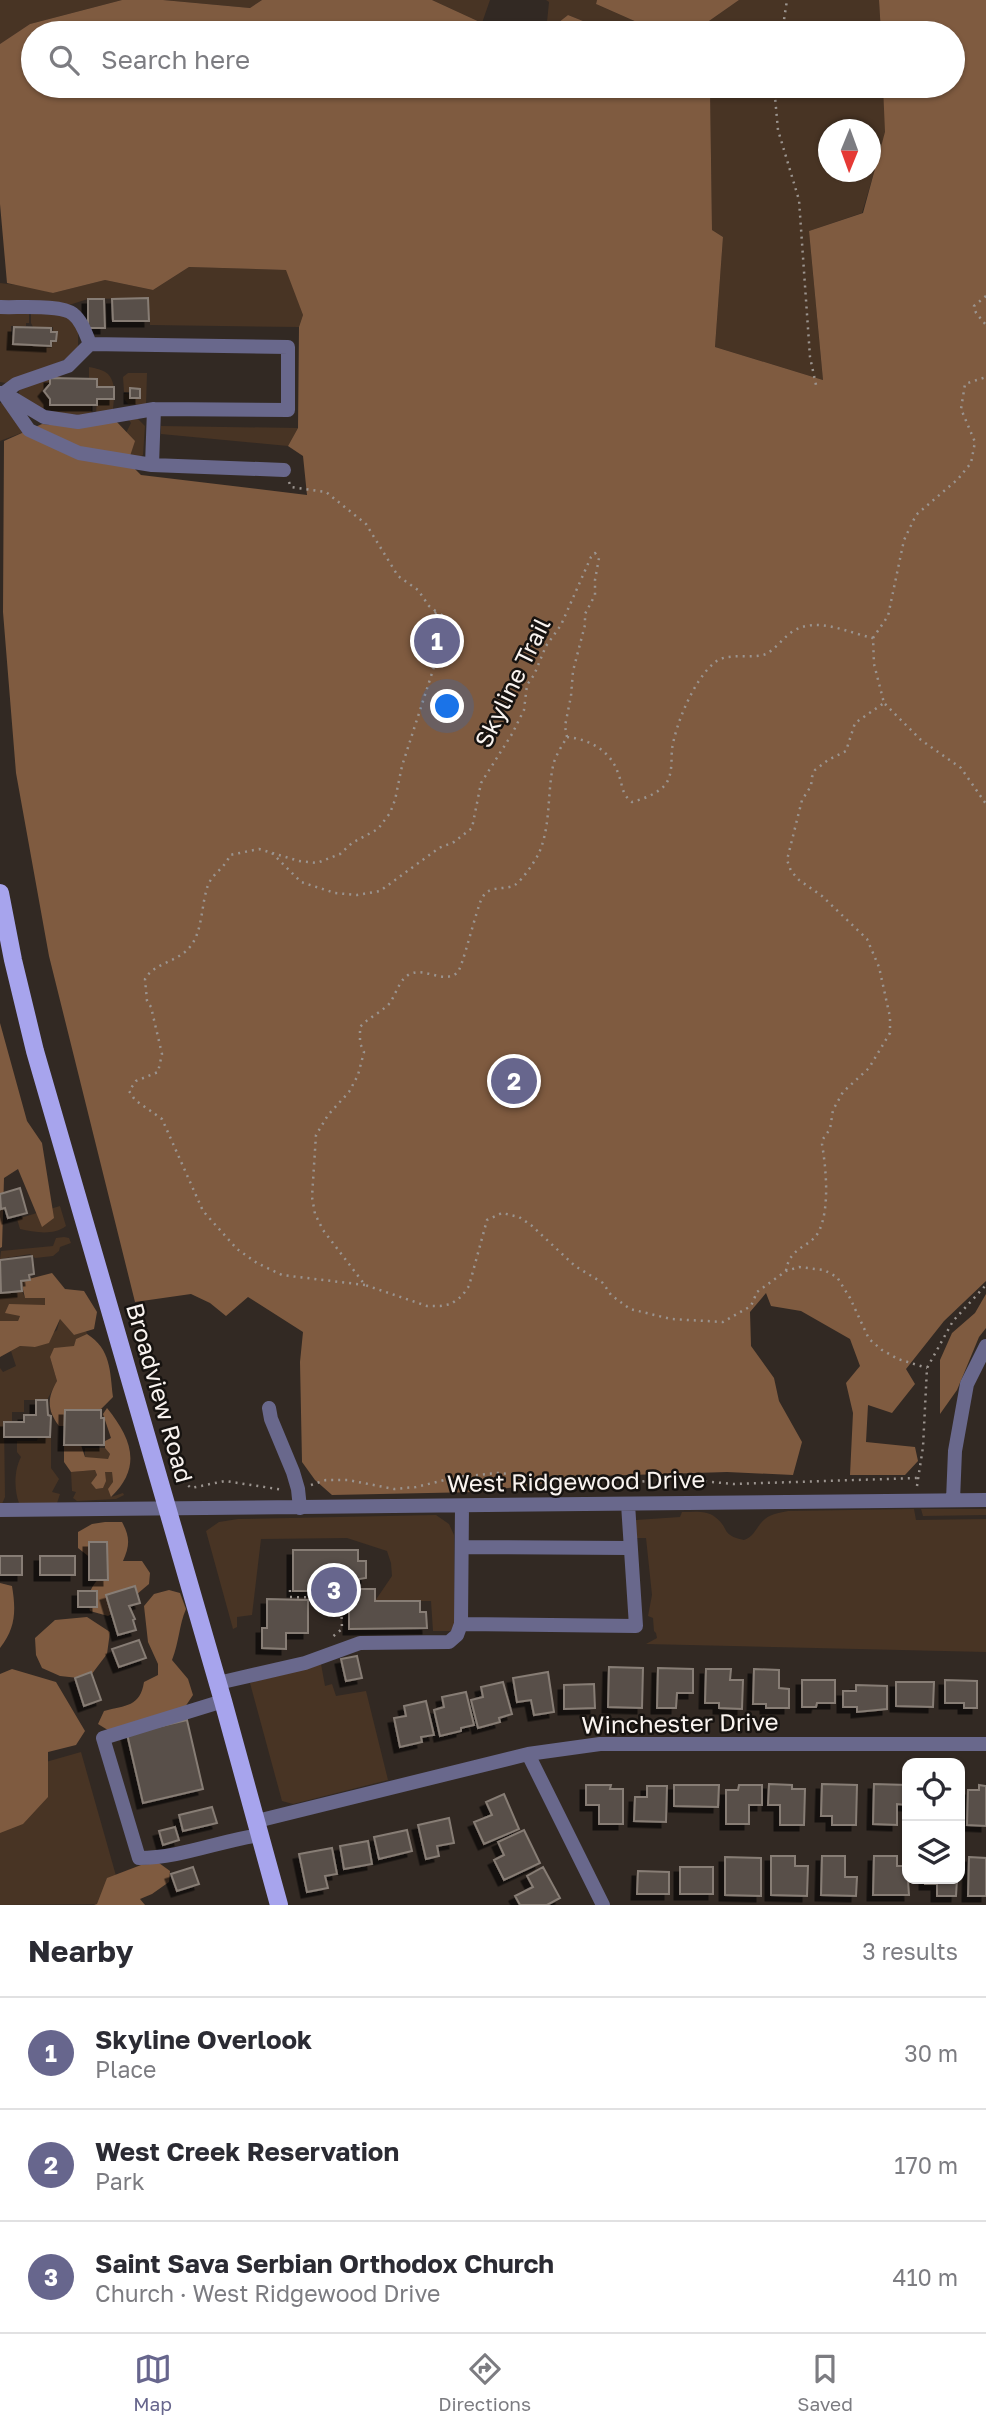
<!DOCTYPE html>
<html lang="en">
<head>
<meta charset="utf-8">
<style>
  body { margin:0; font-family:"Golos Text",sans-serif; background:#f2f2f3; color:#2b2b33 }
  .controls { position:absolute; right:21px; bottom:21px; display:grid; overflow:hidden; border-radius:14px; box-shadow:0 2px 5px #0004 }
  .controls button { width:63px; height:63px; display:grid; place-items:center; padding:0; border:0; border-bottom:2px solid #e1e1e2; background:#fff; color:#2b2b33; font:35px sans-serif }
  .compass { position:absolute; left:818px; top:119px; width:63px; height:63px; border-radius:50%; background:#fff; box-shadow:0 2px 5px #0004; rotate:181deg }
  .you { position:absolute; left:448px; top:707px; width:24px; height:24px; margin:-18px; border:5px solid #fff; border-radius:50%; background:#1a73e8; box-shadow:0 0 0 10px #1a73e833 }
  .badge { display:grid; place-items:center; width:46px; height:46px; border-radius:50%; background:#67668d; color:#fff; font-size:23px; font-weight:700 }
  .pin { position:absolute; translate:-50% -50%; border:4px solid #fff; box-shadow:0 2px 7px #0006 }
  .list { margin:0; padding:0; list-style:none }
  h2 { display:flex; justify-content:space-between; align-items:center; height:91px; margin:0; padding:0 28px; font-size:30px }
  h2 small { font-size:23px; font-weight:400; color:#7c7c81 }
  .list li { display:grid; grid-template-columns:46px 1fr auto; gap:21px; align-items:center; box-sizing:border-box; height:112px; padding:0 28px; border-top:2px solid #e1e1e2 }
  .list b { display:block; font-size:26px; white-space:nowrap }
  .list p { margin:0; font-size:23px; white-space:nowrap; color:#7c7c81 }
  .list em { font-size:23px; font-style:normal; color:#7c7c81 }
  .icon { flex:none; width:38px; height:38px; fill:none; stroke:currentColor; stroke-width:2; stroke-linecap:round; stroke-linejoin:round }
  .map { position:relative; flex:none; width:986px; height:1905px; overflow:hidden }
  .search { position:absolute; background:#fff; box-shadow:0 2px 5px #0004; left:21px; right:21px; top:21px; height:77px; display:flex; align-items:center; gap:18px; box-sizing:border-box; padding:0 24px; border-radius:38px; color:#7c7c81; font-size:26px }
  .sheet { height:427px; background:#fff }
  nav { display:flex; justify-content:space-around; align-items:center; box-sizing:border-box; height:98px; border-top:2px solid #e1e1e2; background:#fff; font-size:19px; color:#7c7c81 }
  nav a { display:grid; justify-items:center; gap:4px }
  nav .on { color:#67668d }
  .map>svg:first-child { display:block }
</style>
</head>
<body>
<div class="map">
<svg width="986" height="1905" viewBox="0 0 986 1905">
  <defs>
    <filter id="shadow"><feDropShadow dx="-5.5" dy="5.5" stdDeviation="0" flood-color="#0009"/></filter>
  </defs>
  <rect width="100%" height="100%" fill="#322923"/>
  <path fill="#483424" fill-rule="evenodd" d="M0,0H122L30,24L0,44Z
    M163,0H262L250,8Z
    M432,0H490L482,23Z
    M546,0H597L596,4L639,23L645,33H613L568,15L546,32L549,2Z
    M739,0H879L881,33H709V21Z
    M710,86H884L886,132L862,213L809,231L823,380L715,347L723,237L712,230ZM828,130H870V172H828Z
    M189,267L287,270L303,315L299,327L150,325L148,298L88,299L69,305L0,304V283L33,287L53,293L105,280L153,290Z
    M29,312V323H26V326H11V335L56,341L57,333L53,332V327H33L31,323V313L69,316L78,329V351L64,360L6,383L0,382V313Z
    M89,367C104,370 111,372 114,387H97V379H89Z
    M58,372L62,379H50V384L44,391L50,399V405H91L92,416L45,412L19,399V389Z
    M128,373H147L146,405L128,404L124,399V394H130L140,389L131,388L130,392H124L123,377Z
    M97,399H114L113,409L104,414L96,415Z
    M0,403H3L24,432L0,441Z
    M127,417H136L145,426L143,455L136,459L129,458L125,435L131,423Z
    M161,426L298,428L288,446L161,434Z
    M60,1206L66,1226C53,1236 34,1232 20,1229L17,1219Z
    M64,1237L69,1238L71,1243L60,1247L59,1251L53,1256L35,1258L30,1254L0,1259L1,1251L53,1246L56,1238Z
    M0,1290L1,1293L22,1291L25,1298H45V1306L20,1316L18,1321H0Z
    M60,1319L74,1335L86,1331L87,1334L76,1339L74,1347L50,1357L57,1381L47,1400H24V1412H12V1422H4L5,1497L2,1504H0V1368L3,1372L16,1366L11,1351L20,1346L35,1347L57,1330Z
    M38,1437H51V1468L59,1479L52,1492L60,1494L57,1503H19C14,1490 14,1470 21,1457L17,1452V1441H37Z
    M85,1448H105L110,1454L108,1460L85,1457Z
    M95,1470L97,1475L91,1483L97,1489L103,1488L104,1472H112L113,1482L111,1497L123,1493L124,1495L116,1499L77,1501L73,1498L76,1492L72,1491L71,1472Z
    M914,1509L916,1520L986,1519V1652L646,1644L657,1638L656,1633L654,1631L653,1618L648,1616L652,1595L646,1538H634L636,1520L680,1517L682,1512C693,1512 707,1510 715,1517C730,1528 720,1535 744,1540C753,1537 755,1530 761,1523C768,1514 778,1513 788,1511Z
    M921,1509H986V1515L923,1516Z
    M436,1515L449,1524L454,1535V1631H433L431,1601H375L392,1576L391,1563L387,1551L347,1538L261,1539L252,1615L237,1617V1627L233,1629L206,1531L219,1522L238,1519Z
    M321,1664L325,1686L332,1684L336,1696L366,1691L388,1780L293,1804L282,1801L250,1683Z
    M81,1752L124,1904L0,1905V1775Z"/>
  <path fill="#7f5b40" d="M122,0H163L250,8L262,0H432L482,23L487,33H33V86H492V93L526,94L527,86H710L712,230L723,237L715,347L823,380L809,231L863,213L885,132L883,86H953V33H881L879,0H986V1281L944,1321L906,1369L915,1384L892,1413L868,1405L866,1442L915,1447L918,1461L905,1475H850L853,1413L846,1383L860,1366L850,1339L801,1311L771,1306L766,1293L750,1312L751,1346L774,1378L779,1401L802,1442L793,1475L727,1472L598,1476L477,1492L332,1495L315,1480L302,1462L300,1362L303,1332L248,1297L226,1316L210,1303L191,1294L135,1302L49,956L16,773L3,612L4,441L42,424L81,427L116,421L135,441L128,462L141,475L307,495L303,456L288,446L298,428L299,327L303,315L286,270L189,267L153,290L105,280L53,293L7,283L0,204V44L30,24Z
    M597,0H739L709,21V33H645L639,23L596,4Z
    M568,15L613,33H545Z
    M0,1023L27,1121L42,1143L54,1218L42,1227L18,1169L4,1178L2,1247L0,1248Z
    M52,1273L65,1289L84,1291L97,1312L94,1329L74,1335L60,1319L49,1343L35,1347L20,1346L0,1357V1321H18L20,1316L5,1313L9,1304L45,1305V1298H25L21,1281Z
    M986,1294V1328L979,1337L957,1390L940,1414V1360L952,1333L975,1313Z
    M87,1334C111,1349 110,1371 113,1397C94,1416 87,1426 59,1426C47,1410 47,1398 57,1381L50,1357L54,1348L74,1346L76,1339Z
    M107,1408C131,1438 143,1466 111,1497L108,1489L113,1482L112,1472H105L106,1481L103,1488L96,1489L91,1483L97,1475L95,1470L71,1472L64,1462V1445H81L85,1457L108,1459L110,1454L105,1448V1441L111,1438L103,1414Z
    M105,1522H122C130,1537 130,1545 123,1561H142L150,1573L149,1584C135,1595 124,1608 108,1616L90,1611C86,1593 92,1585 104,1573L97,1563L78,1548V1532L92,1524Z
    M0,1583L12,1586C16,1610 16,1628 0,1648Z
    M169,1590L180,1593L186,1609C179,1625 179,1643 172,1660L188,1679L193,1695L185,1707L111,1732L98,1724L104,1711C126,1705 140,1707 144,1682L158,1675V1664L148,1642L144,1606L154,1594Z
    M87,1617L110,1632L107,1654L88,1679L60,1676L42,1668L36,1655L35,1638L55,1620Z
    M12,1669L56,1682L85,1731L76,1745L48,1752V1797L23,1824L0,1833V1674Z
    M159,1863L170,1871L169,1882L152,1894L140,1899L145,1905H94L97,1904L107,1878L141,1865Z"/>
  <path fill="#595049" stroke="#877d75" stroke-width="2" filter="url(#shadow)" d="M148,298L149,321H113L112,299Z
    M88,299H104L105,328H88Z
    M14,327L51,328V332H57L56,341H51V346L13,344Z
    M50,378L97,379V387H114V399H97V405H50V399L44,391L50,384Z
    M130,388L140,389V398H130Z
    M20,1188L27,1213L8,1218L5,1208L1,1209L0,1194Z
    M32,1256L34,1274L29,1275L30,1280L21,1281L22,1291L1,1293L0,1260Z
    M36,1400H47L48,1415L51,1416L50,1437H4V1422H24V1415H36Z
    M65,1410H101V1418H104V1445H64Z
    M89,1542H107L108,1580H89Z
    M293,1550H358V1561H366V1578L359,1579V1589H375V1601H420V1612H426L427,1628L349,1629V1591H293Z
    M0,1556H22V1575H0Z
    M40,1556H75V1575H40Z
    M135,1586L140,1603L129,1606L135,1619L133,1620L136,1630L118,1635L106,1595Z
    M78,1591H97V1607H78Z
    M267,1599L308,1600V1633H286V1649L262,1648V1628H267Z
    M139,1640L146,1658L119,1667L112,1649Z
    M357,1656L362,1678L346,1681L341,1659Z
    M609,1667L643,1668L642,1708L608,1707Z
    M658,1668L693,1669V1693H677L676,1708H657Z
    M706,1669H731L730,1680H743L742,1709L719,1708V1703H705Z
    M754,1669L779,1670V1688L789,1689V1708H766V1704H753Z
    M91,1672L101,1700L84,1706L75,1678Z
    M548,1672L554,1712L534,1715L531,1700L517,1702L513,1678Z
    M802,1680H835V1703H817L816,1707H802Z
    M945,1680L977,1681V1708H964V1703H945Z
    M503,1682L512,1714L499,1718L500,1722L478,1728L471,1700L483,1697L481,1687Z
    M896,1682H934L933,1707L896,1706Z
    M594,1684L595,1708L564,1709V1685Z
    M856,1685L887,1686V1709L857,1712V1707H843V1691H856Z
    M466,1692L474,1725L461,1728V1731L440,1736L434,1710L444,1707L442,1697Z
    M426,1701L434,1735L421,1737L422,1742L400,1747L394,1718L406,1716L404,1706Z
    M187,1720L203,1789L143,1803L127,1734Z
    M769,1784L792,1785V1789H805L804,1825H780V1805H768Z
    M822,1784L857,1785L856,1825H832V1816H821Z
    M874,1784L907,1785V1805L897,1804V1825L873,1824Z
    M586,1785H611L610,1789H623V1824H599V1805H586Z
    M674,1785H719L718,1807L674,1806Z
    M739,1785H762V1805H749V1824H726V1790H738Z
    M979,1785L986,1786V1826L967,1825L968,1790H979Z
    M647,1786H667L666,1822L634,1821L635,1797H647Z
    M504,1794L519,1829L484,1844L474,1822L492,1815L486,1802Z
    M212,1807L217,1823L183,1831L179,1815Z
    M449,1818L454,1843L437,1846L439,1856L426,1859L418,1825Z
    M175,1827L179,1840L163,1845L159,1831Z
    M407,1830L412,1851L379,1859L374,1837Z
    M524,1830L540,1863L504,1880L494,1860L504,1855L498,1842Z
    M368,1841L372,1864L344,1869L340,1846Z
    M332,1848L337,1874L325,1876L328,1888L307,1892L299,1854Z
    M771,1856H795V1866H808L807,1896L771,1895Z
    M822,1856H845V1877H857L856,1896L821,1895Z
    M874,1856H897V1866H907L909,1895H873Z
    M725,1857L761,1858V1896L725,1895Z
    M969,1857L986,1858V1896H968Z
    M193,1867L199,1884L177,1891L171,1874Z
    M543,1867L560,1898L547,1905H520L515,1896L533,1887L527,1876Z
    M680,1867H713V1894H680Z
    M638,1871L669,1872V1894H637Z
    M925,1879H957L956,1896H937V1884H925Z"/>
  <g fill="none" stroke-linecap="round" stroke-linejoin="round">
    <path stroke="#9b948f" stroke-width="2.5" stroke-dasharray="2 5" stroke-linecap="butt" d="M782,33L787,0
      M774,86L778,130L799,200L810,357L816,385
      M986,296L974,306L976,313L986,325
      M289,482L291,487L326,492L366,524L398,576L418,590L429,606L437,612
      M873,638L888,616L904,540L916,515L958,479L971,463L975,442L961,409L965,384L986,377
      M885,704L921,740L961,768L986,804
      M272,853L301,882L335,893L357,895L380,891L439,848L454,842L472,828L481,783L512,734L524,710L527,685L534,675L546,646L561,625L591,557L595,553L599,558L595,580V595L585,614V625L573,671L571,696L565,726L567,737
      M786,1271C790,1245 810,1249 819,1231C830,1208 826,1168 822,1144L823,1139L830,1129L833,1110L843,1092L869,1068L890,1033V1017L879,967L867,939L822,896L799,880L791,871L787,860L802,800L811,786L812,777L815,770L828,760L846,751L855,723L884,703L874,664L873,638C849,633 819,617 795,630C784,636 777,648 766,654C751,660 728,651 714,663C694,680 676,723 672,749C671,760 673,775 665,785C657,794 643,799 632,802C621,794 623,785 618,773C611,751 589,739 567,737C562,746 555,756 553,766C547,795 551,828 538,855C533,864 523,879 515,885C504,891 490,884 482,898C476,910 462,970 457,973C443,984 425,967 410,974C399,979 396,995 389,1004C380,1013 368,1018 360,1027V1043L364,1052L358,1075L349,1092L328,1115L316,1135L312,1197L315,1214L323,1230L365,1285L427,1306H440L451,1304L462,1296L469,1286L487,1220L502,1213L519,1217L531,1225L575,1266L603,1283L611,1295L630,1309L671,1319L723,1322L751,1306L757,1292L786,1271L799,1267L824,1270L837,1277L850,1298L869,1339L882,1350L898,1359L927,1368
      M365,1285L282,1275L257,1263L237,1249L203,1211L162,1119L135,1100L129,1091L136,1081L158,1072L162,1054L151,1007L147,1001L145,979C154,963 177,962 189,948C203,933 201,904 208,885C213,873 225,868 230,855L259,849L299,861L317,863L340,854L352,843L378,829L390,813L395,800L402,766L443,639C445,627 449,618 437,612L429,617L428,627L430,637L437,641
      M183,1481L191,1488L225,1481L284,1490
      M311,1485L326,1480H348L394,1489L416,1487L457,1477L498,1473L535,1476L598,1487L671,1478L733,1484L917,1478
      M917,1486L923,1447L927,1368L953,1321L986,1285
      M290,1590V1597L341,1598L342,1629L331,1638"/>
    <path stroke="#69688c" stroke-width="14" d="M0,307C17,308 61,304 73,314C82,321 86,334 90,344
      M0,393H4L44,417L78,422L154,409L288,410V347L90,344L68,366L16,384L4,393
      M6,397L29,430L79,453L152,465
      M154,409L152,465L284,470
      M269,1408L271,1419L293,1472L298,1489L300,1508
      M953,1500L955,1451L967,1384L986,1346
      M0,1510L986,1500
      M462,1547L629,1548
      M461,1624L636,1626L628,1504
      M218,1683L305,1663L360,1643L449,1642L457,1635L461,1624L462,1506
      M223,1701L103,1738L139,1858C180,1858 219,1841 260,1835
      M528,1754L603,1905
      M257,1821L528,1754L600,1744H986"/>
    <path stroke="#a7a4ed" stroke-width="18" d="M0,893L13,960L35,1051L223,1701L279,1905"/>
  </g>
  <g text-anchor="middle" stroke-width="5" stroke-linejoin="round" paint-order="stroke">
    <g font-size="24" fill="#faf4f0" stroke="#171310">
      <text transform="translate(513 683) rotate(-64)" y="8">Skyline Trail</text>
      <text transform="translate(159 1393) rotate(74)" y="8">Broadview Road</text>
      <text transform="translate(576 1482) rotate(-1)" y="8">West Ridgewood Drive</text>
      <text transform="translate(680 1724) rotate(-1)" y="8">Winchester Drive</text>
    </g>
  </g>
</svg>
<div class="controls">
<button><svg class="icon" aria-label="locate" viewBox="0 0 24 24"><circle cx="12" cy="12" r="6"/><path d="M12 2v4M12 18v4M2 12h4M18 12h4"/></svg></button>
<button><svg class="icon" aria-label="layers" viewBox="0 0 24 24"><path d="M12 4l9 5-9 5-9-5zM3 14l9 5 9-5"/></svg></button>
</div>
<svg class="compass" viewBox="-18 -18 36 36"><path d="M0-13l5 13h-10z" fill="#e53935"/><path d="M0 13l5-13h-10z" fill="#7c7c81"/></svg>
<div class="you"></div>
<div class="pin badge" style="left:437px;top:641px">1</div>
<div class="pin badge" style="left:514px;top:1081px">2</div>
<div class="pin badge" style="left:334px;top:1590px">3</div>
<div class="search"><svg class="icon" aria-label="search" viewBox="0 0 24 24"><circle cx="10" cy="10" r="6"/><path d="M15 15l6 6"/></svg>Search here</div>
</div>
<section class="sheet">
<h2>Nearby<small>3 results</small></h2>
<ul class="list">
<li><span class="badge">1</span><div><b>Skyline Overlook</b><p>Place</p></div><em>30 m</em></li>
<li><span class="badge">2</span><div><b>West Creek Reservation</b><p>Park</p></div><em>170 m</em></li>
<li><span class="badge">3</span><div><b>Saint Sava Serbian Orthodox Church</b><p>Church · West Ridgewood Drive</p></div><em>410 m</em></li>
</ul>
</section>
<nav>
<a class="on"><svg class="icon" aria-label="map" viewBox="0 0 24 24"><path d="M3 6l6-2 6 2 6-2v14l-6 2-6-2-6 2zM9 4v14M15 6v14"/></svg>Map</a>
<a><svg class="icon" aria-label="directions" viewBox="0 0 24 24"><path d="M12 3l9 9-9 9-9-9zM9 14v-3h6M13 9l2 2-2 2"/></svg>Directions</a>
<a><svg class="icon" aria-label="saved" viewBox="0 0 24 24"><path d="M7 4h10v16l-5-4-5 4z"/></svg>Saved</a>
</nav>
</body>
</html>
